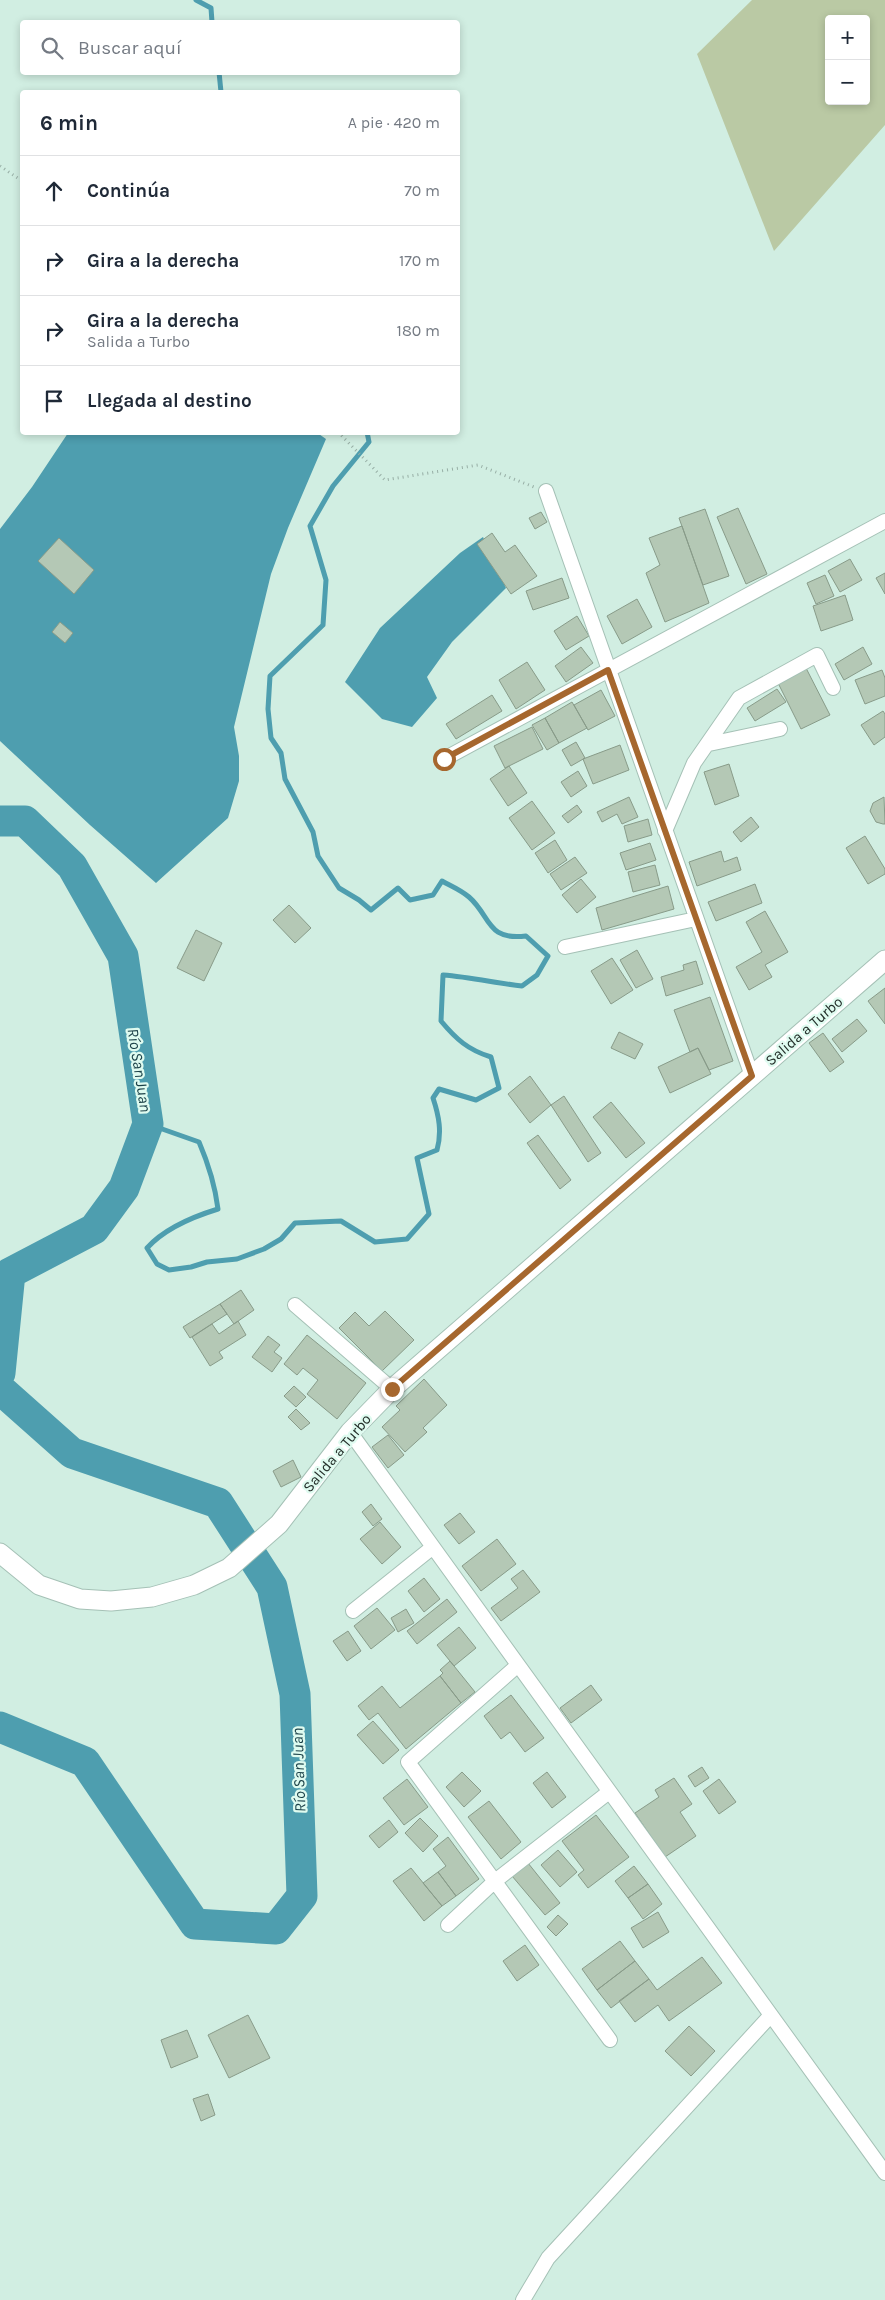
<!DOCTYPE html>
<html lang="es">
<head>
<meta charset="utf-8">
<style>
  body { margin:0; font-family:Karla,sans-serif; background:#f6f6f7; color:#1f2937 }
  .controls { position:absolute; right:15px; top:15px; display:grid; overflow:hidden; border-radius:5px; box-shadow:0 2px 8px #0003 }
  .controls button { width:45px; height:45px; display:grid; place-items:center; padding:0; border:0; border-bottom:1px solid #e0e1e3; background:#fff; color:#1f2937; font:25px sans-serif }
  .stop { position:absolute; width:15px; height:15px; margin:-11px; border:4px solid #a6672e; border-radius:50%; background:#fff }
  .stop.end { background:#a6672e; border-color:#fff; box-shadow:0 1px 5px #0008 }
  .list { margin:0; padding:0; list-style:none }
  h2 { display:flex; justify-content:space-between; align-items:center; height:65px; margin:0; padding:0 20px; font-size:21px }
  h2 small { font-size:16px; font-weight:400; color:#747a83 }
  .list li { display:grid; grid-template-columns:32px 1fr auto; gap:15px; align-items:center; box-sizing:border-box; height:70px; padding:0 20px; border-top:1px solid #e0e1e3 }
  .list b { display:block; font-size:19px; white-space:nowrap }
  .list p { margin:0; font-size:16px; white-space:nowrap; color:#747a83 }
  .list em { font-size:16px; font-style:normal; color:#747a83 }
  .icon { flex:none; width:28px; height:28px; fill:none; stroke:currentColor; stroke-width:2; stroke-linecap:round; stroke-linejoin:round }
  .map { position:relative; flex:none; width:885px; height:2300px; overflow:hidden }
  .search { position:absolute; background:#fff; box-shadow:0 2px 8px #0003; left:20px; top:20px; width:440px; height:55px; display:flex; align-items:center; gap:12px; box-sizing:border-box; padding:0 18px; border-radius:5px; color:#747a83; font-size:19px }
  .panel { position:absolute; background:#fff; box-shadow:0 2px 8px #0003; left:20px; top:90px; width:440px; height:345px; border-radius:5px }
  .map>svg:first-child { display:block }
</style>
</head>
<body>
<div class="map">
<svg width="885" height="2300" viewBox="0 0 885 2300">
  <rect width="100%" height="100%" fill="#d1eee2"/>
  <path fill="#bac9a4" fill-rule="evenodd" d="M752,0H885V125L774,251L697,54ZM829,19H866V101H829Z"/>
  <path fill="#4e9eaf" d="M316,432L326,439L288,528L271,574L234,727L239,756V781L228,818L156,883L90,825L0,741V529L32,487L68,433Z
    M483,537L506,588L452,642L427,677L437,698L412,727L382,719L345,682L380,628L460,553Z"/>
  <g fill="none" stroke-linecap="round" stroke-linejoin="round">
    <path stroke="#4e9eaf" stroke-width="5" d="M196,0L211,8L212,22
      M219,72L221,92
      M148,1124L199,1142C208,1163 215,1185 218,1209C192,1217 165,1228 147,1248L157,1264L169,1270L191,1267L207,1262L237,1259L264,1249L281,1239L295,1223L341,1221L375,1242L407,1239L429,1214L417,1158L437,1150C442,1132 439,1116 433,1098L439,1089L476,1100L499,1088L491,1057C468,1050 456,1039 441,1021L443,975C470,977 496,983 522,986L537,975L548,956L526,936C486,941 491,916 469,897C461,890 451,886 442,881L433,895L410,900L398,888L371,910L359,900L339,888L318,856L313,832L285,779L281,753L271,738L268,709L270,676L323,625L326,580L310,526L333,486L369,442L367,432"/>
    <path stroke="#4e9eaf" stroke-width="31" d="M0,821H25L72,866L123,956L148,1124L124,1188L94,1229L10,1273L0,1373
      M0,1389L72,1453L218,1503L272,1587L295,1694L302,1896L276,1929L195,1924L85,1762L0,1727"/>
  </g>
  <path fill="#b4c8b5" stroke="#889b89" d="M738,508L767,574L746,584L717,517Z
    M705,509L729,576L703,585L679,518Z
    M541,512L547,522L535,529L529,518Z
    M682,526L709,603L665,622L646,573L660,565L649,538Z
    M492,533L505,552L515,545L537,576L511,594L477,544Z
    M59,538L94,570L74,594L38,561Z
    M850,559L862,580L840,592L828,571Z
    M885,573V594L876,578Z
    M825,575L834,596L816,604L807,583Z
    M562,578L569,598L533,610L526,591Z
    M845,595L853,620L821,631L813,606Z
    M637,599L652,627L622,644L607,616Z
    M577,616L589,636L566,650L554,631Z
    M60,622L73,633L65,643L52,632Z
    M581,647L593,663L566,682L555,666Z
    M863,647L872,664L844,680L835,664Z
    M527,662L545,690L516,709L499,680Z
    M806,668L830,715L801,729L778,683Z
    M882,670L885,678V696L865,704L855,680Z
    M777,689L786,702L755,721L747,708Z
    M601,690L615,716L588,730L574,705Z
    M492,695L502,711L456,739L446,724Z
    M572,702L587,728L559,743L545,718Z
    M883,711L885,714V737L874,745L861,725Z
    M545,718L559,743L547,750L532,725Z
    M532,727L543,749L505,768L494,746Z
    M576,742L585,758L571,766L562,750Z
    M620,745L629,770L593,784L583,759Z
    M729,764L739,796L715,805L704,772Z
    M509,766L527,793L508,806L490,779Z
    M578,771L587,786L571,797L561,782Z
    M629,797L638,817L622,824L617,814L602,822L597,812Z
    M884,797L885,824H883L876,822L870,811L873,803Z
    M532,801L555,833L532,850L509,818Z
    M577,805L582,812L568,823L562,816Z
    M751,817L759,827L741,842L733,832Z
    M648,819L652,835L628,842L624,826Z
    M865,836L885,869V874L868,884L846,848Z
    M555,840L567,860L548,873L535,853Z
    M650,843L656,860L626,870L620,853Z
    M721,851L724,862L737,857L741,870L697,886L689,862Z
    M575,857L587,873L561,890L550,874Z
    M655,865L660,885L633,892L628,872Z
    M581,879L596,897L577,913L562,895Z
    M755,884L762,903L716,921L708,902Z
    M668,886L674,909L602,930L596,908Z
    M289,905L311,928L295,943L273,920Z
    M765,911L788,952L765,965L772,977L749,990L736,967L762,952L746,922Z
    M196,930L222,943L204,981L177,968Z
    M637,950L653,979L636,988L620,960Z
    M612,958L633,990L611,1004L591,971Z
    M696,961L703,984L666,996L661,977L684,970L683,965Z
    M885,988V1024L868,1001Z
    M710,997L733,1061L709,1070L698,1048L690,1052L674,1010Z
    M857,1019L867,1031L842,1052L832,1039Z
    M619,1032L643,1044L635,1059L611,1048Z
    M823,1033L844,1062L830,1072L809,1043Z
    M698,1048L711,1074L670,1093L658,1067Z
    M530,1076L551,1105L530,1123L508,1094Z
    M564,1096L601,1153L588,1162L551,1105Z
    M611,1102L645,1143L626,1158L593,1117Z
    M538,1135L571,1180L560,1189L527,1143Z
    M241,1290L254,1310L234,1324L220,1304Z
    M220,1304L227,1314L190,1338L183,1327Z
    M385,1311L414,1340L382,1371L339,1328L355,1312L369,1326Z
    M238,1321L246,1335L219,1352L223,1358L210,1366L192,1337L212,1324L219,1334Z
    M307,1335L366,1383L337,1419L307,1394L318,1380L303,1368L297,1375L284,1364Z
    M268,1336L280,1345L274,1352L282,1358L272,1372L252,1357Z
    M424,1379L447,1405L423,1428L427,1432L405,1452L382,1427L400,1410L396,1406Z
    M294,1386L306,1397L296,1407L284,1396Z
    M296,1409L310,1423L301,1430L288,1417Z
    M388,1435L404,1455L388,1468L372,1447Z
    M293,1460L301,1477L281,1487L273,1471Z
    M371,1504L382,1519L373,1526L362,1512Z
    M460,1513L475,1532L459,1544L444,1525Z
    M380,1522L401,1547L382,1564L360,1539Z
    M497,1539L516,1564L481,1591L462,1566Z
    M523,1570L540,1592L501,1621L491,1608L518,1588L511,1579Z
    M424,1578L440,1599L424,1612L408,1591Z
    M447,1599L457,1612L417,1644L407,1631Z
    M377,1608L395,1630L371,1649L354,1626Z
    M406,1609L414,1623L398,1632L391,1618Z
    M459,1627L476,1648L454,1666L437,1645Z
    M348,1631L361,1651L347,1661L333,1641Z
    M450,1661L475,1692L461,1703L440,1676L443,1673L440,1670Z
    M440,1676L461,1703L406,1749L378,1713L369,1720L358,1706L382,1686L400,1708Z
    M591,1685L602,1700L571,1723L560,1708Z
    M511,1695L544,1738L525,1752L510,1732L501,1739L484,1716Z
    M373,1721L399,1750L383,1764L357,1735Z
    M702,1767L709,1778L695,1787L688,1776Z
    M462,1772L481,1791L464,1807L446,1787Z
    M547,1772L566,1797L552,1808L533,1783Z
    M674,1778L692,1804L680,1812L696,1836L665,1857L635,1813L659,1797L655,1790Z
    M407,1779L428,1807L404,1825L383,1798Z
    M719,1779L736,1802L719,1814L703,1791Z
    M489,1801L521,1842L501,1859L468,1817Z
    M596,1815L629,1857L588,1888L578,1875L584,1870L562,1841Z
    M420,1818L438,1836L423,1852L405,1833Z
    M389,1820L398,1832L379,1848L369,1836Z
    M448,1837L479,1879L456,1896L438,1872L446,1866L433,1849Z
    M558,1850L577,1872L560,1887L541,1865Z
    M528,1863L560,1903L545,1915L512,1876Z
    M634,1866L648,1884L628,1898L615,1881Z
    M411,1868L442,1906L424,1921L393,1881Z
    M438,1872L456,1896L442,1906L423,1883Z
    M648,1884L662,1904L643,1919L628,1898Z
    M658,1912L669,1932L643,1948L631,1928Z
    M558,1915L568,1924L556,1936L547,1927Z
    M620,1941L635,1961L597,1990L582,1969Z
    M525,1945L539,1965L517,1981L503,1961Z
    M702,1957L722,1983L669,2021L658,2005L635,2022L619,2001L649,1979L657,1990Z
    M635,1961L649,1979L611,2008L597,1990Z
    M248,2015L270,2058L229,2078L208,2035Z
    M689,2026L715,2051L691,2076L665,2051Z
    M187,2030L198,2057L171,2068L161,2040Z
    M208,2094L215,2115L201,2121L193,2099Z"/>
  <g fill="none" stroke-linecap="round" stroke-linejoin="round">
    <g stroke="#a5c1b6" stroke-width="16">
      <path id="minor" d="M546,491L752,1076
        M709,744L780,729
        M444,759L885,521
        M665,831L694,763L739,698L817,655L833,688
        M565,947L696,919
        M295,1305L392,1389
        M350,1432L885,2173
        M353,1611L433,1547
        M518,1665L408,1762L610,2040
        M448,1925L495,1881L609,1792
        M523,2300L548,2258L771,2015"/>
    </g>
    <g stroke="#a5c1b6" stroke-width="21">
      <path id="secondary" d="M0,1553L39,1585L80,1599L111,1601L152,1597L194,1585L229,1568L279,1524L350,1432L392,1389L885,960"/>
    </g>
    <path stroke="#97aea5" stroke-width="3" stroke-dasharray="1 4" stroke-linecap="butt" d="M0,166L22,181
      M338,432L385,480L478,465L534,487"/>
    <use href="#minor" stroke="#fff" stroke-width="14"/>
    <use href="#secondary" stroke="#fff" stroke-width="19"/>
  </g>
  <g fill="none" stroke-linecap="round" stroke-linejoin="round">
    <path stroke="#a6672e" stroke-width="6" d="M392,1389L752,1076L608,670L444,759"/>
  </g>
  <g text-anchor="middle" stroke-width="4.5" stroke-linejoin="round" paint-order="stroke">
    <g font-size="15" fill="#242f2a" stroke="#dffbf0">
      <text transform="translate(804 1031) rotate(-41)" y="5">Salida a Turbo</text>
      <text transform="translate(337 1453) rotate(-50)" y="5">Salida a Turbo</text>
    </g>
    <g font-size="16" font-style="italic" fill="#193f46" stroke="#dffbf0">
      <text transform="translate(140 1070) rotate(81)" y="6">Río San Juan</text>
      <text transform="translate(298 1770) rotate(-92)" y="6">Río San Juan</text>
    </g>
  </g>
</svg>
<div class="controls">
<button>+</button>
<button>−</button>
</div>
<div class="stop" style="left:444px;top:759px"></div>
<div class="stop end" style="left:392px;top:1389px"></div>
<div class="search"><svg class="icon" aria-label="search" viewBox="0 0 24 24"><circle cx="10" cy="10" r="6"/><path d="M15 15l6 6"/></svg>Buscar aquí</div>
<section class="panel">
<h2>6 min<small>A pie · 420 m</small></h2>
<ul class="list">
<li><svg class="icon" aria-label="ahead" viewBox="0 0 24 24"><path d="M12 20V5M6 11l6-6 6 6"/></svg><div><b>Continúa</b></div><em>70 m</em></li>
<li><svg class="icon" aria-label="right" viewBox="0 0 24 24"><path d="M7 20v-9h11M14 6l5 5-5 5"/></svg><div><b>Gira a la derecha</b></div><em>170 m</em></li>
<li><svg class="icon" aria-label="right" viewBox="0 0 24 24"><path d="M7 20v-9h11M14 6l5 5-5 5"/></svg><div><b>Gira a la derecha</b><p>Salida a Turbo</p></div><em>180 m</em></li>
<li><svg class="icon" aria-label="arrive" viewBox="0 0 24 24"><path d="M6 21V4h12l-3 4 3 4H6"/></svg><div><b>Llegada al destino</b></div></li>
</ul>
</section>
</div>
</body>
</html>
